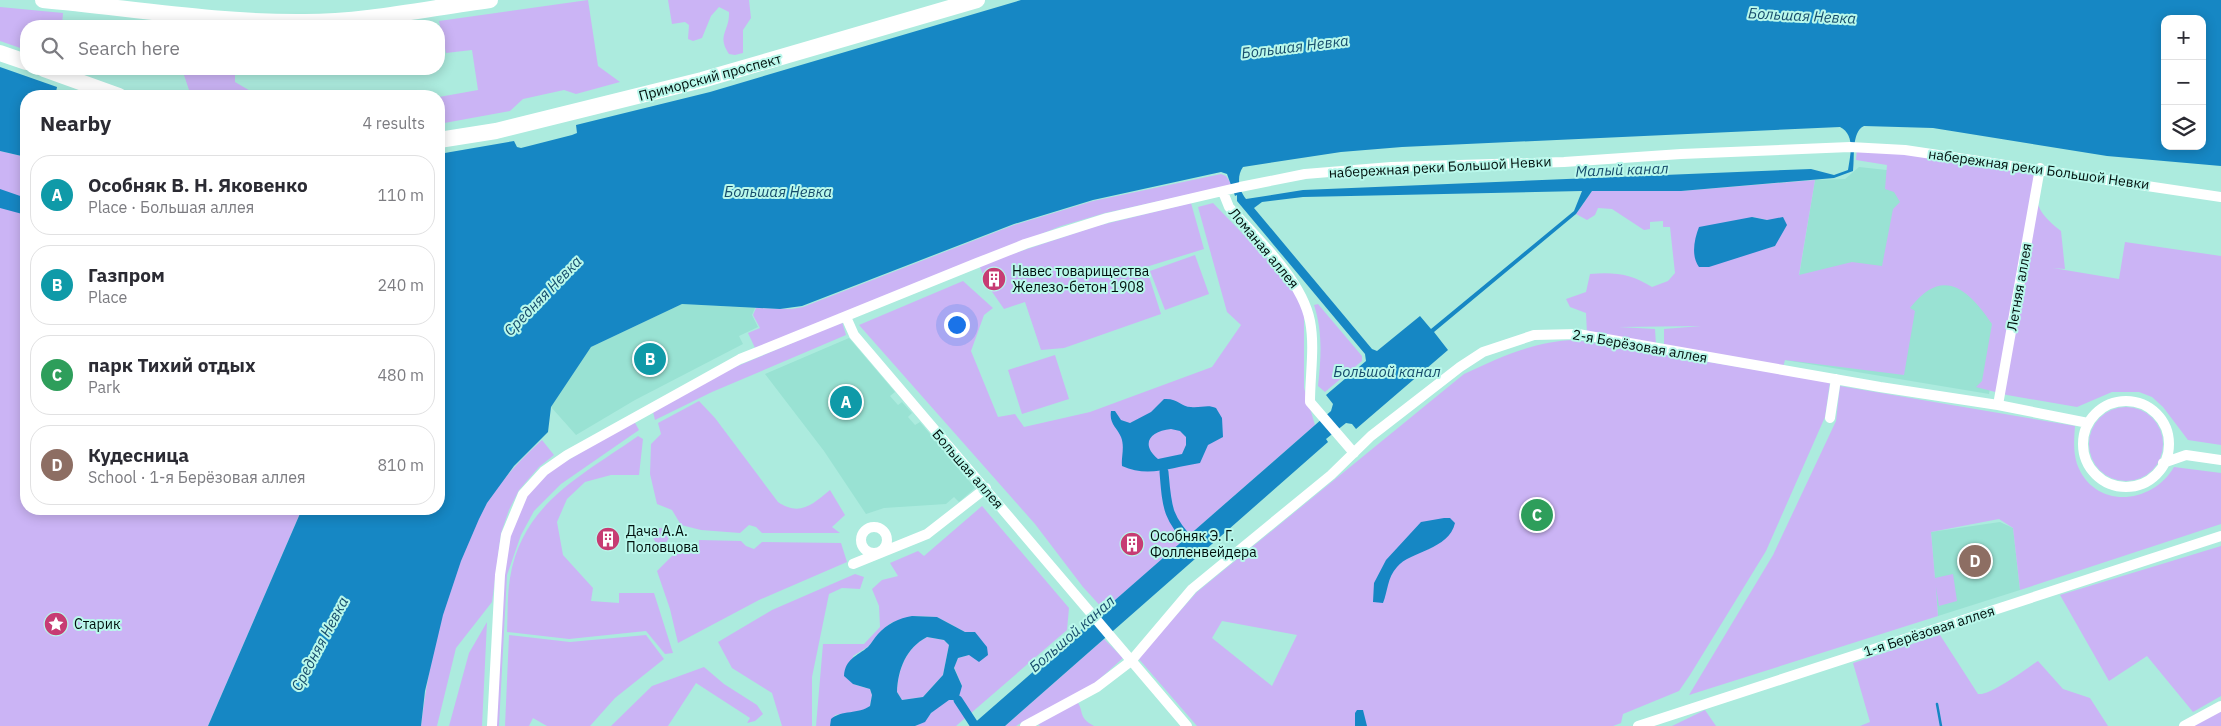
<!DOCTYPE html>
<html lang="en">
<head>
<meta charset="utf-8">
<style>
  body { margin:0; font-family:"IBM Plex Sans",sans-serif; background:#f2f2f3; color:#2b2b33 }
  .controls { position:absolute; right:15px; top:15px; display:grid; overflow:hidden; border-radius:10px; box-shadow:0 2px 12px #0003 }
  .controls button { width:45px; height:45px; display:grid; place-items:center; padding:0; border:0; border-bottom:1px solid #e1e1e2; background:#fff; color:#2b2b33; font:25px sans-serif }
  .you { position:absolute; left:956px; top:324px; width:18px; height:18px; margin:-12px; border:4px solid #fff; border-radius:50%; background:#1a73e8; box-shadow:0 0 0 8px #1a73e833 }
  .badge { display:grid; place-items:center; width:32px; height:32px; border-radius:50%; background:#c73c73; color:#fff; font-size:16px; font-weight:700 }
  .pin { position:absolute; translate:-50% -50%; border:2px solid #fff; box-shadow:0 1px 5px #0006 }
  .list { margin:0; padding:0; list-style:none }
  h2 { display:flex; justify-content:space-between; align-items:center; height:65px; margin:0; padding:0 20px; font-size:21px }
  h2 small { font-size:16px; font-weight:400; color:#7c7c81 }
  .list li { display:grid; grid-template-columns:32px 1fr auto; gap:15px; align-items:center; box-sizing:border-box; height:80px; margin:0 10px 10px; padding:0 10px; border:1px solid #e1e1e2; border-radius:20px }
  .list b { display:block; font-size:19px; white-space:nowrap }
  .list p { margin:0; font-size:16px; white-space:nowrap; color:#7c7c81 }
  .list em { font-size:16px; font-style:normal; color:#7c7c81 }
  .icon { flex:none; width:28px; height:28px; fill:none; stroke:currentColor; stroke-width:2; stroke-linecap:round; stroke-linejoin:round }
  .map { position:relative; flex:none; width:2221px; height:726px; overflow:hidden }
  .search { position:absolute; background:#fff; box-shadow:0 2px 12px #0003; left:20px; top:20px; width:425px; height:55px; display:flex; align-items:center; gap:12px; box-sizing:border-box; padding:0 18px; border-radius:20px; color:#7c7c81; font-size:19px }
  .panel { position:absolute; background:#fff; box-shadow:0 2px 12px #0003; left:20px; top:90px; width:425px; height:425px; border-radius:20px }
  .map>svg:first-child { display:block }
</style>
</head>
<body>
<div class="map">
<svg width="2221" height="726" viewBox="0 0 2221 726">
  <rect width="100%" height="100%" fill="#acebde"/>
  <path fill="#99e2d3" d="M1859,167L2024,185L1989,394L1785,360L1815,180L1845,179Z
    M682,304L755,308L752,315L758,327L739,336L743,344L635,400L576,435L551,407L591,347Z
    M849,338L895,392L890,396L898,405L902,402L912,413L908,417L915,425L920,422L975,488L959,502L954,497L946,504L884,508L866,514L824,451L765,374Z
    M2000,522L2013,528L2020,590L1938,616L1931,532Z"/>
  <path fill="#cbb4f5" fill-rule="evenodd" d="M588,0L598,66L620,82L576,94L564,90L523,99L510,111L439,124V97L478,90L472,50L446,53L439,21Z
    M668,0H749L751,18L743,30V53L735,55L729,54C716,35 730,31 729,12L719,7L711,16L702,38L693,41L688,39L689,25L685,22L672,24Z
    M0,7L63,13L62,26H26V50L0,41Z
    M182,69H235V82L259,96H191Z
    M1857,148L2034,170C2036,202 2034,210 2061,231L2065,269L2053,268L2119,279L2125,242L2221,256V445L2188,440L2163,407L2152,397L2139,392H2112L2077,407L2007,395L1976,387L1982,381L1992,324C1969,290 1943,265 1910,308L1915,311L1904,375L1785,360L1783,367L1664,346V329L1701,326L1619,327L1655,329L1656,345L1587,334L1586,313L1570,307L1566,299L1586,292L1590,274C1615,272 1631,274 1652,287L1668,281L1675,273L1670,227H1663V221L1650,222V229L1644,230L1612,209L1598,208L1595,215L1587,220L1576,214L1592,191H1681L1815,180L1799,275L1852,262L1882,266L1893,209L1900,202L1894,192L1885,189L1887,165L1856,160ZM1752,217L1767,220L1775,246L1764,249Z
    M0,151L26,157V509H302L208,726H0Z
    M1221,174L1226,176L1232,185L1105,213L1061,226L755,348L748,333L760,328L753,315L756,308L792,309L803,307L1014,225L1093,201Z
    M1191,203L1204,249L1146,267L1161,314L1064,348L1041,350L1025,302L1004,309L988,286L979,265L1097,226Z
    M1213,203L1277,269L1304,305V388L1315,425L1104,610L1083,587L1035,524L859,325L963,281L993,308L984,315L971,351L998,417L1015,414L1024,427L1090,412L1212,367L1241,325L1227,312L1198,207Z
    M1195,255L1209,294L1165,310L1150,271Z
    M1318,304L1362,356V361L1325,392L1318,386C1321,359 1323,332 1314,305Z
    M842,322L846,335L712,392L655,420L653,412L721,373Z
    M1575,340L1830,382L1825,417L1766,551L1690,675L1679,691L1623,714L1621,723L1613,726H1197L1138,658L1197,592L1464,374C1500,357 1535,341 1575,340ZM1222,621L1297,635L1272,686L1212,638Z
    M1055,355L1069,399L1022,414L1008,370Z
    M1840,386L2075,426C2074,439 2073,451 2077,464C2094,510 2152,505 2174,467L2221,473V524L2020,590L2013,528L1999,519L1931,532L1935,578L1953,574L1957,601L1939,606L1936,587L1938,616L1689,695L1773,555L1836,421Z
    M699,401L715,418L778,502C800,517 813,504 830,490L845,515L832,527L840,533H762L756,527L749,525L740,533L701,530L681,525L672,510L657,504L650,474L651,444L661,434L658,423Z
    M2089 444a37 37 0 1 1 74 0a37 37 0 1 1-74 0Z
    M634,421L639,430L561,484L534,511L521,535L507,575L499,726H495L503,573L510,536L527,494L553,469Z
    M638,436L643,439L639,475H611L585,482L567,499L557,522L563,555L593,588L591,601L619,603V593H654L673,653L665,654L646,631L569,639L507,632C508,614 507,596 510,578C522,503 583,475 638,436Z
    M542,440L554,455L539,467L519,490L509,510L501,533L492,602L456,648L437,726H421C430,653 449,568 487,503C502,479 521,459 542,440Z
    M982,506L1069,608L1067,630L956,726H915C924,722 925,720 931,713C940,702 954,699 962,686L954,667L958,658L969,655L965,632L937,617L912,616L891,623L879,633L869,646L853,656V684L870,689L872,695L870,706L863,711L835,715L830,726H816L823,644H864L880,627L879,606L872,589L882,580L898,576L890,563L918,551L924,556Z
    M653 536a8 8 0 1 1 16 0a8 8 0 1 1-16 0Z
    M699,540L741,541L746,546L754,549L762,542L841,543L847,562L759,600L678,643L670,609L657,571L683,545L699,544Z
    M2221,546V696L2193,712L2147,656L2109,681L2060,595Z
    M855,574L864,577L860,589L842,588L829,594L812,677V726H782L772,693L732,668L718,642L772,610Z
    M487,622L482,726H449L469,653Z
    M509,635L570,642L646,635L664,659L615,698L590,726H547L533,718L529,726H505Z
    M1940,635L1978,694C1990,696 2027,668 2038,661L2063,689L2090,698L2108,726H1860L1870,722L1853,663Z
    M927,637L944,640L949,645L943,675L923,697L902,700L897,692C898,669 906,648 927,637Z
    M1104,639L1123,658L1076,700C1085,711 1077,717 1094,726H1040L1031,717L1016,726H1005Z
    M704,667L724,684L757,705L763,714L755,721L747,723L750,718L696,683L668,726H611L652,686Z
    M1705,710L1716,726H1672Z
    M2221,711V726H2193Z"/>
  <path fill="#1687c4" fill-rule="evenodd" d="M1021,0H2221V166L2107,156L1933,128L1864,126C1851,132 1855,158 1853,171L1834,178L1681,191H1592L1576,214L1434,332L1448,350L1356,429L1352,424L1346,423L1326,439L1328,442L1005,726H971L1331,411L1333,404L1326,395L1366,361L1365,354L1237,201V195L1235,196L1227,174L1221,172L1093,200L1014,224L802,306L780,309L682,304L591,347L551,407L548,432L514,466L487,503L479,519L461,561L443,615L425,691L421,726H208L302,509H439V154L514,141L517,147L521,148L572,135L577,133L576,125L710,92ZM2165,19H2202V146H2165ZM1840,127C1856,135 1850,156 1848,170L1834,175L1811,169L1303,190L1246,199C1239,190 1236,177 1243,167L1341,152L1402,147ZM1582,191L1574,211L1431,329L1420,316L1377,351L1372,349L1254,208L1262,202L1303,197Z
    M0,67L57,87L56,92L66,96H26V157L0,151Z
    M0,189L26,198V215L0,208Z
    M1752,217L1767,220L1783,217L1787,225L1775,246L1709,267H1699C1691,256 1694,240 1699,227Z
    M1164,399C1178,398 1181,407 1191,407C1201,408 1208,404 1216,408L1222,418L1223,437L1208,445L1200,463C1173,467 1148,478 1122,466C1121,457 1125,447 1121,437C1117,427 1109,424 1111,411H1115L1121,420L1130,423L1151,412ZM1171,429L1180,431L1186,437V445L1182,454L1158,459C1140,444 1150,431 1171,429Z
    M1444,518H1450L1455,523C1449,550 1410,551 1397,567C1387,578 1388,591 1383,603L1373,602L1374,583L1386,560L1421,522Z
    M912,616L937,617L965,632H975L987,647L988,655L979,662L969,655L958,658L954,668L962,686L958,700H949L931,713L925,722L915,726H830L831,719C841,710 859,714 870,706L872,695L870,689L853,684L844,676C845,659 857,656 868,647C872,643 874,638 878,634C887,624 899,618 912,616ZM927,637L944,640L949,645L943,675L923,697L902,700L897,692C898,669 906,648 927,637Z
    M1357,710H1363L1367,726H1355V713Z"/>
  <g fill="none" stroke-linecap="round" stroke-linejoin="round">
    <path stroke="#1687c4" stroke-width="2.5" d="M1937,704L1941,726"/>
    <path stroke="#1687c4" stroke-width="9" d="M1164,472C1167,508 1167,518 1193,545
      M958,700L975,726"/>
    <path stroke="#fff" stroke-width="10" d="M1223,192L1229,207C1257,238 1302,280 1310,321C1315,347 1310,375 1310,402L1354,453
      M846,317L854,335L1187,726
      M2083 444a43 43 0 1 1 86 0a43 43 0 1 1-86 0Z
      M1998,405L2040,168
      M1830,418L1836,379
      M2163,463L2186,455L2221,460
      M861 540a13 13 0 1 1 26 0a13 13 0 1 1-26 0Z
      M853,564L927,534L986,488
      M492,726L500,575L506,535L523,494L544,471L567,455L740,359L977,263L1025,244L1107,218L1240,187L1305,174L1391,167L1564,162L1681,154L1850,147L1905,150L2221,197
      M1025,726L1097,687L1131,661L1192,589L1331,475L1371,436L1460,367L1483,352L1534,335L1578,334L1880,387L1998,405L2088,423
      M1638,726L2221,536
      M2184,726L2221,706"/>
    <path stroke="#fff" stroke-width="16" d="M43,0C130,8 218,23 305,22C366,22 429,8 490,0
      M0,53L26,62
      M44,69L119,96
      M439,140L496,131L702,80L977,0"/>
  </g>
  <defs>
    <g id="building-disc" transform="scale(1.25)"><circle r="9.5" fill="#c73c73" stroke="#b9f8eb"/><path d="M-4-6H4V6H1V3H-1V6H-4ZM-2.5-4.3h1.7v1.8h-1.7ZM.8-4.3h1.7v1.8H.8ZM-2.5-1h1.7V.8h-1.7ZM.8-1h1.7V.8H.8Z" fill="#fff"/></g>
    <g id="sight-disc" transform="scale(1.25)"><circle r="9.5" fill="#c73c73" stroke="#b9f8eb"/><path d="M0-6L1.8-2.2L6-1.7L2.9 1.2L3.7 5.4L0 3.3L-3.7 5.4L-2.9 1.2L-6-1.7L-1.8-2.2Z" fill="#fff"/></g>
  </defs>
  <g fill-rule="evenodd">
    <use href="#building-disc" x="994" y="279"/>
    <use href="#building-disc" x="608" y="539"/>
    <use href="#building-disc" x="1132" y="544"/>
    <use href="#sight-disc" x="56" y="624"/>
  </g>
  <g text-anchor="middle" stroke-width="4" stroke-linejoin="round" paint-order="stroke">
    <g font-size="14" fill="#00100d" stroke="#b9f8eb">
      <text transform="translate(710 77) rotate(-15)" y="5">Приморский проспект</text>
      <text transform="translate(1440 167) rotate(-3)" y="5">набережная реки Большой Невки</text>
      <text transform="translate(2039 169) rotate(8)" y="5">набережная реки Большой Невки</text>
      <text transform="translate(1264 248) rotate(50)" y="5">Ломаная аллея</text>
      <text transform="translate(2019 287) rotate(-80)" y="5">Летняя аллея</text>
      <text transform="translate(1640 346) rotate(10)" y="5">2-я Берёзовая аллея</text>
      <text transform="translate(968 469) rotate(49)" y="5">Большая аллея</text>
      <text transform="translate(1929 631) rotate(-18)" y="5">1-я Берёзовая аллея</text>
    </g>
    <g font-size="14" fill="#00100d" stroke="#b9f8eb" text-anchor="start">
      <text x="1012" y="276">Навес товарищества<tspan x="1012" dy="16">Железо-бетон 1908</tspan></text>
      <text x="626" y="536">Дача А.А.<tspan x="626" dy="16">Половцова</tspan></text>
      <text x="1150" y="541">Особняк Э. Г.<tspan x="1150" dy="16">Фолленвейдера</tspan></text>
      <text x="74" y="629">Старик</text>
    </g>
    <g font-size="15" font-style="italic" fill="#174c6c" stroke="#b9f8eb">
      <text transform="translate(1802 16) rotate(3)" y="5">Большая Невка</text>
      <text transform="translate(1295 47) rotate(-7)" y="5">Большая Невка</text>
      <text transform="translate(1622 170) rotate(-2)" y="5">Малый канал</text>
      <text x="778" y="197">Большая Невка</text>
      <text transform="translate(543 296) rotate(-46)" y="5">Средняя Невка</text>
      <text x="1387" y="377">Большой канал</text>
      <text transform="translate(1072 634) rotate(-41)" y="5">Большой канал</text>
      <text transform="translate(320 644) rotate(-62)" y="5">Средняя Невка</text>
    </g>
  </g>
</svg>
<div class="controls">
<button>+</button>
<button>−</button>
<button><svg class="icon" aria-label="layers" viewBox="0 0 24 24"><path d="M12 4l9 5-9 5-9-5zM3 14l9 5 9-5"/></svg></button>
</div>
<div class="you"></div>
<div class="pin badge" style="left:846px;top:402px;background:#0f9aa8">A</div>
<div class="pin badge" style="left:650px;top:359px;background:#0f9aa8">B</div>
<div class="pin badge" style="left:1537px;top:515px;background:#2e9e5b">C</div>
<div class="pin badge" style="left:1975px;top:561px;background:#8d6e63">D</div>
<div class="search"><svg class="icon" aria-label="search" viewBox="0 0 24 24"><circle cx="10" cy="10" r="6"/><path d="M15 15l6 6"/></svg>Search here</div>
<section class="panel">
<h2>Nearby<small>4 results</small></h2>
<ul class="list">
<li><span class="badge" style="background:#0f9aa8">A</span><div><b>Особняк В. Н. Яковенко</b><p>Place · Большая аллея</p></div><em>110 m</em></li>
<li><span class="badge" style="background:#0f9aa8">B</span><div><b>Газпром</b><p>Place</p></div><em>240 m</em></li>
<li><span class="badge" style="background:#2e9e5b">C</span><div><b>парк Тихий отдых</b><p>Park</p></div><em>480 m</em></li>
<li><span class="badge" style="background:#8d6e63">D</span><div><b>Кудесница</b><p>School · 1-я Берёзовая аллея</p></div><em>810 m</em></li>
</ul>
</section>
</div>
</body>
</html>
